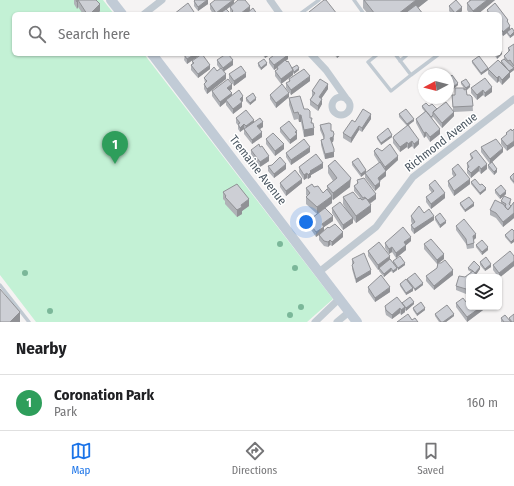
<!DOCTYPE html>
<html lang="en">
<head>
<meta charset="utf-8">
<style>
  body { margin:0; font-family:"Fira Sans Condensed",sans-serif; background:#f6f6f6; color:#202124 }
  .controls { position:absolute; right:12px; bottom:12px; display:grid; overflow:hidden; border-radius:6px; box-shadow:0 1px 3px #0004 }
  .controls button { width:36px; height:36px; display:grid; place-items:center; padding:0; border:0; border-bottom:1px solid #e0e0e0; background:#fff; color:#202124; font:20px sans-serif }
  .compass { position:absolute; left:418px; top:68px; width:36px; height:36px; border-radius:50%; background:#fff; box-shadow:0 1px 3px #0004; rotate:263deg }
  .you { position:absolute; left:306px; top:222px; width:14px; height:14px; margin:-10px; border:3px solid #fff; border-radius:50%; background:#1a73e8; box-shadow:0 0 0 6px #1a73e833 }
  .badge { display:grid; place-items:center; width:26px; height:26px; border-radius:50%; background:#1a73e8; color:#fff; font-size:13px; font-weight:700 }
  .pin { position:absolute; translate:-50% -33px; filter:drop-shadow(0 1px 2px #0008) }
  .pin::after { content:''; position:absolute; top:21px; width:14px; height:12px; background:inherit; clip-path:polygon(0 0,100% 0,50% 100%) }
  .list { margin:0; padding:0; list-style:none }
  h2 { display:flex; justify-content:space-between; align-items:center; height:52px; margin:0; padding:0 16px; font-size:17px }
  h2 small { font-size:13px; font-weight:400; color:#757577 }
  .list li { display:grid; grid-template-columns:26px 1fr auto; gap:12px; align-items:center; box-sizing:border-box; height:56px; padding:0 16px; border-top:1px solid #e0e0e0 }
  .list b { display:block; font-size:15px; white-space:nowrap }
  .list p { margin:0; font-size:13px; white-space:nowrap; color:#757577 }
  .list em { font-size:13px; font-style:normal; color:#757577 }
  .icon { flex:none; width:22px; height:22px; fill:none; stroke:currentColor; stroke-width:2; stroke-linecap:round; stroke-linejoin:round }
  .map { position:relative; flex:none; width:514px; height:322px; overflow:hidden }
  .search { position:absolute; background:#fff; box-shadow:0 1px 3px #0004; left:12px; right:12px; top:12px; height:44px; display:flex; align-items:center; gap:10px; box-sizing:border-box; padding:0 14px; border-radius:6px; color:#757577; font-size:15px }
  .sheet { height:108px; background:#fff }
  nav { display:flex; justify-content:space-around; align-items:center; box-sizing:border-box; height:56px; border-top:1px solid #e0e0e0; background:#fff; font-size:11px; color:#757577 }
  nav a { display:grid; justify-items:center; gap:2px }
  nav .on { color:#1a73e8 }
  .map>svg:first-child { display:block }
</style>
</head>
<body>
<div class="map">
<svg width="514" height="322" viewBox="0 0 514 322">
  <rect width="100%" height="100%" fill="#f5f3f3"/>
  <path fill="#c3f1d5" d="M0,0H103L114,14H14V54H144L333,299L307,322H36L0,275Z"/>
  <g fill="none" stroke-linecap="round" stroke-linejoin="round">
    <path stroke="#c1cad2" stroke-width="3.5" d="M354,0L364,14
      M300,14L319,0
      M378,54L368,62L391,91L411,75L395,54
      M400,61L408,54
      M411,75L439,54
      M0,285L29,322"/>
    <path stroke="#c1cad2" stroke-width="7" d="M270,0L280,14
      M144,14L162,0
      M311,54L326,70L348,101
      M332 106a9 9 0 1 1 18 0a9 9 0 1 1-18 0Z
      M319,272L376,227L413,177L514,99
      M315,322L339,299
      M337,322L349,312"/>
    <path stroke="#c1cbd6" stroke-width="10" d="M111,0L122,14
      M152,54L357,322"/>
  </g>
  <g fill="#7bb799">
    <circle cx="280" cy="244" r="3"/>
    <circle cx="295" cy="268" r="3"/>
    <circle cx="25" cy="273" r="3"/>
    <circle cx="301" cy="307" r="3"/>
    <circle cx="50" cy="311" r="3"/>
    <circle cx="290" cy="315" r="3"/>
  </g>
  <path fill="#b0b2b7" d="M74,0H96L100,11L97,14H83L78,7L77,9L74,4Z
    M208,0V4L198,11L194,6V1Z
    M363,0H428L418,8L423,14H368L363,8Z
    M469,0H495L478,14H470L467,10V3L469,2Z
    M234,1V3L257,14L231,13L230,11V7L227,9L229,14H222V13L221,14H213L210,9V4Z
    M495,3L508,20V23L510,26V29L512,28L514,31V35L510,38L507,34V33L503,36L500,32V14H487V10Z
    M449,6L462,11L459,14H452L449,11Z
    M514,44V70L510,73V77L502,85L499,81L497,83L488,74V69L501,63V61L504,59V56L508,52V48Z
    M184,54H200V55L187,64L184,60L185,55Z
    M262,54H271L265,58Z
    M273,54H287L288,59L286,61L292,68L299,70L294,74L293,73V75L281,84L275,76V71L277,70V68L274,70L269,63V59L273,56Z
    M334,54H342L337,58Z
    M494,54H502L497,59Z
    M217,60L233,65L224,71L226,79L207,94L204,89V84L205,83L204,78L220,69L217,65Z
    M192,61L210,69L198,78L191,70V65L192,64Z
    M472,61L488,70L481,75L472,63Z
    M258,63L267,65L261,70L258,66Z
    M229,74L246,77L234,86L229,79Z
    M289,79L310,81L291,95L286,88V83L289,82Z
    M448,79L458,85L452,90L448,85Z
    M461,82L470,87L466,90L467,95L472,97L473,111L454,112V116L442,128L433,117L432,118L440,134L430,142L426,136L424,138L416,123V119L425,112L422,108V106H429L437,109L453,110L452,95H455V88H464L461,84Z
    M471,88L492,92L485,97L483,95L477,100L471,93Z
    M232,89L230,91L232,96L243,101L242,102V107L233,114L226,105V102L220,107L212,96V91Z
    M328,89L321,99L322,104L318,111L310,105V100L312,96V91Z
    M270,95L289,97L276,108L270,99Z
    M246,98L256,100L250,105L246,101Z
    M289,98L304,109L310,118L312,123L314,135L304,137L301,122H299L298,119L294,120L289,105Z
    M399,114L414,121L409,125L419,144L414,149L412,146L408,149L407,147L400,152L393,143V138L407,126L399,117Z
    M236,118L254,122L263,127L260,129L262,137L252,144L244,134V129L240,132L238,129V125L236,123Z
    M371,119L362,132L359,130L351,143L343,138V133L355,122Z
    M320,125L331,131L334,139L333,142H332L334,154V157L325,159L321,145V140L324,139L320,130Z
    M280,128L297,131V139L290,144L280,132Z
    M511,129L507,151L501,144V139L506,135V133Z
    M377,137H392L381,145L377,139Z
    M266,139L284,149L275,156L266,144Z
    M481,147L503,152L490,164L481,152Z
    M251,150L269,161L260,167L251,154Z
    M374,151H382L398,160L386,171V176L380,181V186L375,191L365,178V174L361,177L352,165V162L366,173L379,163L374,155Z
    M310,152L291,165L286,157V153Z
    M470,154L487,169L481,174L479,171L471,178L467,173V163L471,159Z
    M488,165L497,172L494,175L488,168Z
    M268,166L286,169L274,178L268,171Z
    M328,166L350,187L333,200L332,199V203L320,212L333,221L324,227V231L329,228L343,237L332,246L330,245L328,247L324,246L319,240V235L322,233L316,237L308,225V221L317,214L306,204V197L307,196L306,195V188L323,193L327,189V186L333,181L328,173Z
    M299,167L323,168L311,175V177L308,179L307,178L304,180L299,172Z
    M452,169L470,184L454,196L448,186V181L454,177L452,174Z
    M514,173V184L510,179V177Z
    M357,180L376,199L370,204L371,212L356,223L353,219V223L343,230L332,213V208L346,209L343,204V197L359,199L360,198L354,191V186L357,184Z
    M471,182L480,185L486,190L480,195L471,184Z
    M280,183H302L286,196L280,187Z
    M429,185L445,198L431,209L426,202V197L432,193L429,189Z
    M495,190L506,194L504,196L511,202L510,205L511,206L514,202V218L503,227L496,218L490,215V210L501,203V201L504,196L500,199L495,193Z
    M223,192L249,206L242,211V214L237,217L225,204V201L223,199Z
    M460,203L474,206L465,212L460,205Z
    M424,213L434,220L414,234L411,230V225L412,224L411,221V216Z
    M435,217L446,223L440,228L435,220Z
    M456,226L476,238L474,240V248L467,249L466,244L456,230Z
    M512,229L511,244L505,237V235Z
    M411,241L406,245V250L396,258L392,252L389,254L385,248V243Z
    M424,244L444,259L439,263L453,275L434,290L426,281V276L437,268V264L424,249Z
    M476,245L488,250L482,255L476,247Z
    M368,251L390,259L393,263V261L405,265L398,270L397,268V270L393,273L391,271L384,277L379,271V269L378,270L368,256Z
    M514,256V266L499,278L493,270V265Z
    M352,259L371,274L356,283L352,269Z
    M480,262L491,267L485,271L480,265Z
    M468,268L480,269L476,275L469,277V292L466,294L456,290V286L471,272L468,270Z
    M407,279L423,285L415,291L413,288V291L406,295L400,286V284L407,280Z
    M368,287L390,292L375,302L368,292Z
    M466,302L487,307L467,322L456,307V303Z
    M402,303L414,304L406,311L405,310V312L401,315L400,313L392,319L386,315L385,311V306Z
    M413,308L425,310L417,316L413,310Z
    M435,314L454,316L446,322H439L435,316Z
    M501,318L509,320V318L514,322H501Z"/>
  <path fill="#909195" d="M78,0V7L77,9V2Z
    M207,0H208V4L198,11V7Z
    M233,0H235L234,1V3L221,14H216V13Z
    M416,0H428L410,14H398Z
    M487,0H495L478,14H473V11Z
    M100,4V11L97,14H90Z
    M250,6V11L246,14H240Z
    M462,7V11L459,14H455V13Z
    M510,26V31L507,32V33L503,36V32Z
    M514,32V35L510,38V36Z
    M502,52V54L497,59V56Z
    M195,54H200V55L187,64V59Z
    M265,54H271L265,58Z
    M337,54H342L337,58Z
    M288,55V59L277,67V68L274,70V65Z
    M233,60V65L223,72V68Z
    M267,63V65L261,70V68Z
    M210,65V69L198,78V74Z
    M299,68V70L294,74V72Z
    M488,68V70L481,75V73Z
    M514,68V70L510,73V77L502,85V80L509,71Z
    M293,70V75L281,84V79Z
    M246,73V77L234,86V81Z
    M226,74V79L207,94V89Z
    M310,76V81L291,95V90Z
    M499,76V81L497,83V78Z
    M458,83V85L452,90V88Z
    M232,84V89L227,92V88Z
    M328,84V89L319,102V97Z
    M470,85V87L466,91V88Z
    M492,87V92L485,97V93Z
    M483,90V95L477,100V95Z
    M232,93V98L226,100V102L220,107V102Z
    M289,93V97L276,108V103Z
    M243,96V101L240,103V99Z
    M256,98V100L250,105V103Z
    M322,99V104L318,111V106Z
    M242,102V107L233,114V109Z
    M454,112V116L442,128V123Z
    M371,114V119L362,132V128Z
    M299,115H301V122H299Z
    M414,119V121L407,126V124Z
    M254,120V125L246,131V126Z
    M263,122V127L257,131V126Z
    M244,124V129L240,132V128Z
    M359,126V130L351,143V138Z
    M314,128V135L304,137V130Z
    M440,129V134L430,142V137Z
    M297,131V139L290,144V140Z
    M262,132V137L252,144V140Z
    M426,132V136L424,138V133Z
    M334,134L333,142L330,143V138Z
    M392,135V137L381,145V143Z
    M419,140V144L414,149V144Z
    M412,141V146L408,149V144Z
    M514,141V146L507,151V146Z
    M407,142V147L400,152V147Z
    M284,144V149L275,156V151Z
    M310,147V152L291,165V160Z
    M503,148V152L490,164V159Z
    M334,149V157L325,159V154Z
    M269,156V161L260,167V162Z
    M398,156V160L385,172V167Z
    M323,163V168L311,175V177L308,179V175L310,171Z
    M286,164V169L274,178V174Z
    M487,164V169L481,174V169Z
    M479,166V171L471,178V173Z
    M497,169V172L494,175V172Z
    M366,170V173L361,177V174Z
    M386,171V176L378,182V178Z
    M307,173V178L304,180V175Z
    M351,178L350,187L333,200V193Z
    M302,179V183L286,196V191Z
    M470,179V184L454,196V191Z
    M380,182V186L375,191V186Z
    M486,188V190L480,195V193Z
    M506,191V194L500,199V196Z
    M445,193V198L431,209V204Z
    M376,194V199L367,205V201Z
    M332,196V203L317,214V207Z
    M249,199V206L242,211V214L237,217V210L241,205Z
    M474,203V206L465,212V210Z
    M371,205V212L356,223V216Z
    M514,213V218L503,227V222Z
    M333,216V221L324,227V231L316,237V232L322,224Z
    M434,216V220L414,234V229Z
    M353,218V223L343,230V225Z
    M446,221V223L440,228V225Z
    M343,232V237L332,246V242Z
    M476,234V238L473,240V236Z
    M411,237V241L404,247V242Z
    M514,239V242L511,244V242Z
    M330,240V245L328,247V242Z
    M406,245V250L396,258V253Z
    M392,247V252L389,254V249Z
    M488,247V250L482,255V252Z
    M444,254V259L437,264V260Z
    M390,256V260L378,270V265Z
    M514,261V266L499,278V273Z
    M405,263V265L398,270V268Z
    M491,264V267L485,271V269Z
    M480,267V269L475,276V273Z
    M391,268V271L384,277V274Z
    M397,268V270L393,273V271Z
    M371,270V274L356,283V279Z
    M453,270V275L434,290V286Z
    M423,283V285L415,291V289Z
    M390,287V292L375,302V298Z
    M469,287V292L466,294V289Z
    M413,288V291L406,295V293Z
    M414,302V304L406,311V308Z
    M405,307V312L401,315V310Z
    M481,307H487L467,322V317Z
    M400,308V313L392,319V315Z
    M425,308V310L417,316V314Z
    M20,312V322H10Z
    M454,314V316L446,322H443Z"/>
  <path fill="#cdcfd5" stroke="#909195" d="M76,0H96L100,4L90,14H87L78,0L77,2Z
    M195,0H207L198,7L194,1Z
    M215,0H233L216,13L210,4Z
    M238,0H245L250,6L240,14H230L233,11L230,7Z
    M324,0H326L337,14H310L309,12Z
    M364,0H416L398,14H375Z
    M456,0L462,7L455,13L449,6Z
    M471,0H487L473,11L467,3Z
    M188,3L194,12L193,13V14H174Z
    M495,3L508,20L507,21L510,26L503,32L500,27V14H490L487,10Z
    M416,5L423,14H404Z
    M253,8L257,14H246Z
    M226,9L229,12L227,14H224L222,12Z
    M512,28L514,31V32L510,36L507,32Z
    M514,44V66L510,60L508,61L504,56L510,50L508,48Z
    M500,49L502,52L500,54Z
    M186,54H195L187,59L184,55Z
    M202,54L210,65L198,74L191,65L194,63L192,61Z
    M226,54H228L233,60L223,68L217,60Z
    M274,54H287L288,55L274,65L269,59L274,55Z
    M495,54H500L497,56Z
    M479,56L488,68L481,73L472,61Z
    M264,59L267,63L261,68L258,63Z
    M504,59L514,68L509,71L501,61Z
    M285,60L287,62L288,61L293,70L281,79L275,71L278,69L277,67Z
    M498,60L510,72L502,80L499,76L497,78L488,69Z
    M297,65L299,68L294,72L292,68Z
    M241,66L246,73L234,81L229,74Z
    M214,67L217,71L221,68L226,74L207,89L204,84L207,81L204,78Z
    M304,69L310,76L291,90L286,83L290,81L289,79Z
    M452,75L458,83L452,88L448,83V79Z
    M485,78L492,87L485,93L483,90L477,95L471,88Z
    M228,79L232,84L227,88L232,93L220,102L212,91Z
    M320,79L328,84L319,97L322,99L318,106L310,100L315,93L312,91Z
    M466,79L470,85L466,88L461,82Z
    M282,84L289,93L276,103L270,95Z
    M455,88H464V90L466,89L467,95H470L472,97L473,106L453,107L452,95H455Z
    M239,90L243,96L240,99L242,102L233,109L226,100Z
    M253,93L256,98L250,103L246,98Z
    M300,96L304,109H308L310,111V118H312L311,123H313L314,128L304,130L301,115H299L298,112L294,113L289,98Z
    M446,102L454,112L442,123L433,112Z
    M426,103L429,106L432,104L437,109L433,112V115L431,117L422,106Z
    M363,109L371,114L362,128L359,126L351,138L343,133L352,120L355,122Z
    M406,109L414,119L407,124L399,114Z
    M246,110L254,120L246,126L244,124L240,128L238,124L240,123L236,118Z
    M426,111L440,129L430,137L426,132L424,133L416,119Z
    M260,118L263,122L257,126L262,132L252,140L244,129Z
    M289,121L297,131L295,132L297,134L290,140L280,128Z
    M329,123L331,124V131H333L334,134L333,137L330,138L334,149V152L325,154L321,140L324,139V135L320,125Z
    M408,125L419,140L414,144L412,141L408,144L407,142L400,147L393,138L394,136Z
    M388,128L392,135L381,143L377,137Z
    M511,129L512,131L514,129V141L507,146L501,139L507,134L506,133Z
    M273,133L284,144L275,151L266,139Z
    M304,139L310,147L291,160L286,153Z
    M496,139L503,148L490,159L481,147Z
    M259,144L260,147L262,146L269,156L260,162L251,150Z
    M390,144L398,156L385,167L374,151L377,148L382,151Z
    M476,150L487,164L481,169L479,166L471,173L467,169L469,167L467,163L473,158L470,154Z
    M316,154L323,163L310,171L311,172L308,175L307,173L304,175L299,167Z
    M280,157L286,164L274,174L268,166L272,165Z
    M358,158L366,170L361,174L352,162Z
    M335,160L351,178L350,180L333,193L327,186L337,178L328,166Z
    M380,162L386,171L378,178L380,182L375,186L365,173Z
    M492,162L497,169L494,172L488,165Z
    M458,164L470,179L454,191L448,181L456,175L452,169Z
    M295,170L302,179L286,191L280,183Z
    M514,173V182L510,177Z
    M364,178L376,194L368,200L366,198H365V197L363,198L354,186L358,183L357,180Z
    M475,179L480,185L482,184L486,188L480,193L471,182Z
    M435,180L445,193L431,204L426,197L434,191L429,185Z
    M237,184L249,199L241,205L242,207L237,210L225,197L226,196L223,192Z
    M312,184L314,187L318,186L323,193L327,189L332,196L317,207L306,197L310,193L306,188Z
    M501,185L506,191L500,196L495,190Z
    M353,192L359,199L360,198L362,200L366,198L371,205L356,216L343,197Z
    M504,196L511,199L509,204L511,206L508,210L505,207L506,204L501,201Z
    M469,197L474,203L465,210L460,203Z
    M495,200L503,204L508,210L514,202V213L503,222L496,213L490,210Z
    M340,202L353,218L343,225L332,208Z
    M419,206L424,213L429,209L434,216L414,229L411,225L415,222L411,216Z
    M325,208L333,216L322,224L324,227L316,232L308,221Z
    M440,213L446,221L440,225L435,217Z
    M464,219L476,234L473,236L474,243L467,245L466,239L456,226Z
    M335,224L343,232L332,242L330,240L328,242L324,241L319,235L328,227L329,228Z
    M403,227L411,237L404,242L406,245L396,253L392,247L389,249L385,243Z
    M512,229L514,231V239L511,242L505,235Z
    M431,239L444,254L437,260L424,244Z
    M482,240L488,247L482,252L476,245Z
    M379,242L390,256L378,265L368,251Z
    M510,251L514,256V261L499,273L493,265Z
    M364,253L371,270L356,279L352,265L354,263L352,259Z
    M400,256L405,263L398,268L393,261Z
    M486,257L491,264L485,269L480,262Z
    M390,259L397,268L393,271L391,268L384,274L379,268Z
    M445,260L453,270L434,286L426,276L437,268L438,263H441Z
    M474,261L480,267L475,273L473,271L468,268Z
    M473,271L478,277H469V287L466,289L456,286L459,276L465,277Z
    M415,273L423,283L415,289L407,279Z
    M381,275L390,287L375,298L368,287Z
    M406,279L413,288L406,293L400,284Z
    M0,289L20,312L10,322H0Z
    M397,297L405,307L401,310L400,308L392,315L386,310L385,306Z
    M410,297L414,302L406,308L402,303Z
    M463,298L466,302L469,300V307H481L467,317L456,303Z
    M421,302L425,308L417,314L413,308Z
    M447,305L454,314L443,322H441L435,314Z
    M408,314L412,320L415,318L418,322H397Z
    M514,314V322H512L509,318Z
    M505,315L511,322H504L501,318Z"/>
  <g text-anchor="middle" stroke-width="3" stroke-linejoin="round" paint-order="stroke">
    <g font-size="12" fill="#4a5661" stroke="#fff">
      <text transform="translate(441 142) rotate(-38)" y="4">Richmond Avenue</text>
      <text transform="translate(258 170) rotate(52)" y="4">Tremaine Avenue</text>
    </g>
  </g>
</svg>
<div class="controls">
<button><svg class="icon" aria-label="layers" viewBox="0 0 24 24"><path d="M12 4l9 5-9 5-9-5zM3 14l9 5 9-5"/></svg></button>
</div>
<svg class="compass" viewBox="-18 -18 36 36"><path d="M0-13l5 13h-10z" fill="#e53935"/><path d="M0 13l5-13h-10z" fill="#757577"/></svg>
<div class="you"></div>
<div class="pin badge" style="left:115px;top:164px;background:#2e9e5b">1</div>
<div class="search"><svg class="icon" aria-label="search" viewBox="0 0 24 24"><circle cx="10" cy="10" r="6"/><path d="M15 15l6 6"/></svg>Search here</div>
</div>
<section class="sheet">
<h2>Nearby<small></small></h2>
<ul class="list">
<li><span class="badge" style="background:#2e9e5b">1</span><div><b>Coronation Park</b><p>Park</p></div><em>160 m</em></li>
</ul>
</section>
<nav>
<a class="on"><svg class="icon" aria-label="map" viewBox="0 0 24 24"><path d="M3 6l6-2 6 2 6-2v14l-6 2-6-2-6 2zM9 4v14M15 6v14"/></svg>Map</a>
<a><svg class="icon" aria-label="directions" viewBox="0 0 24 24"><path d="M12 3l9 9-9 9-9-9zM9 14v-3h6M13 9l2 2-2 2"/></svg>Directions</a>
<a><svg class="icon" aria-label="saved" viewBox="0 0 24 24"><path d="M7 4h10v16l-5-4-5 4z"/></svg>Saved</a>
</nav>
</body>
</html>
